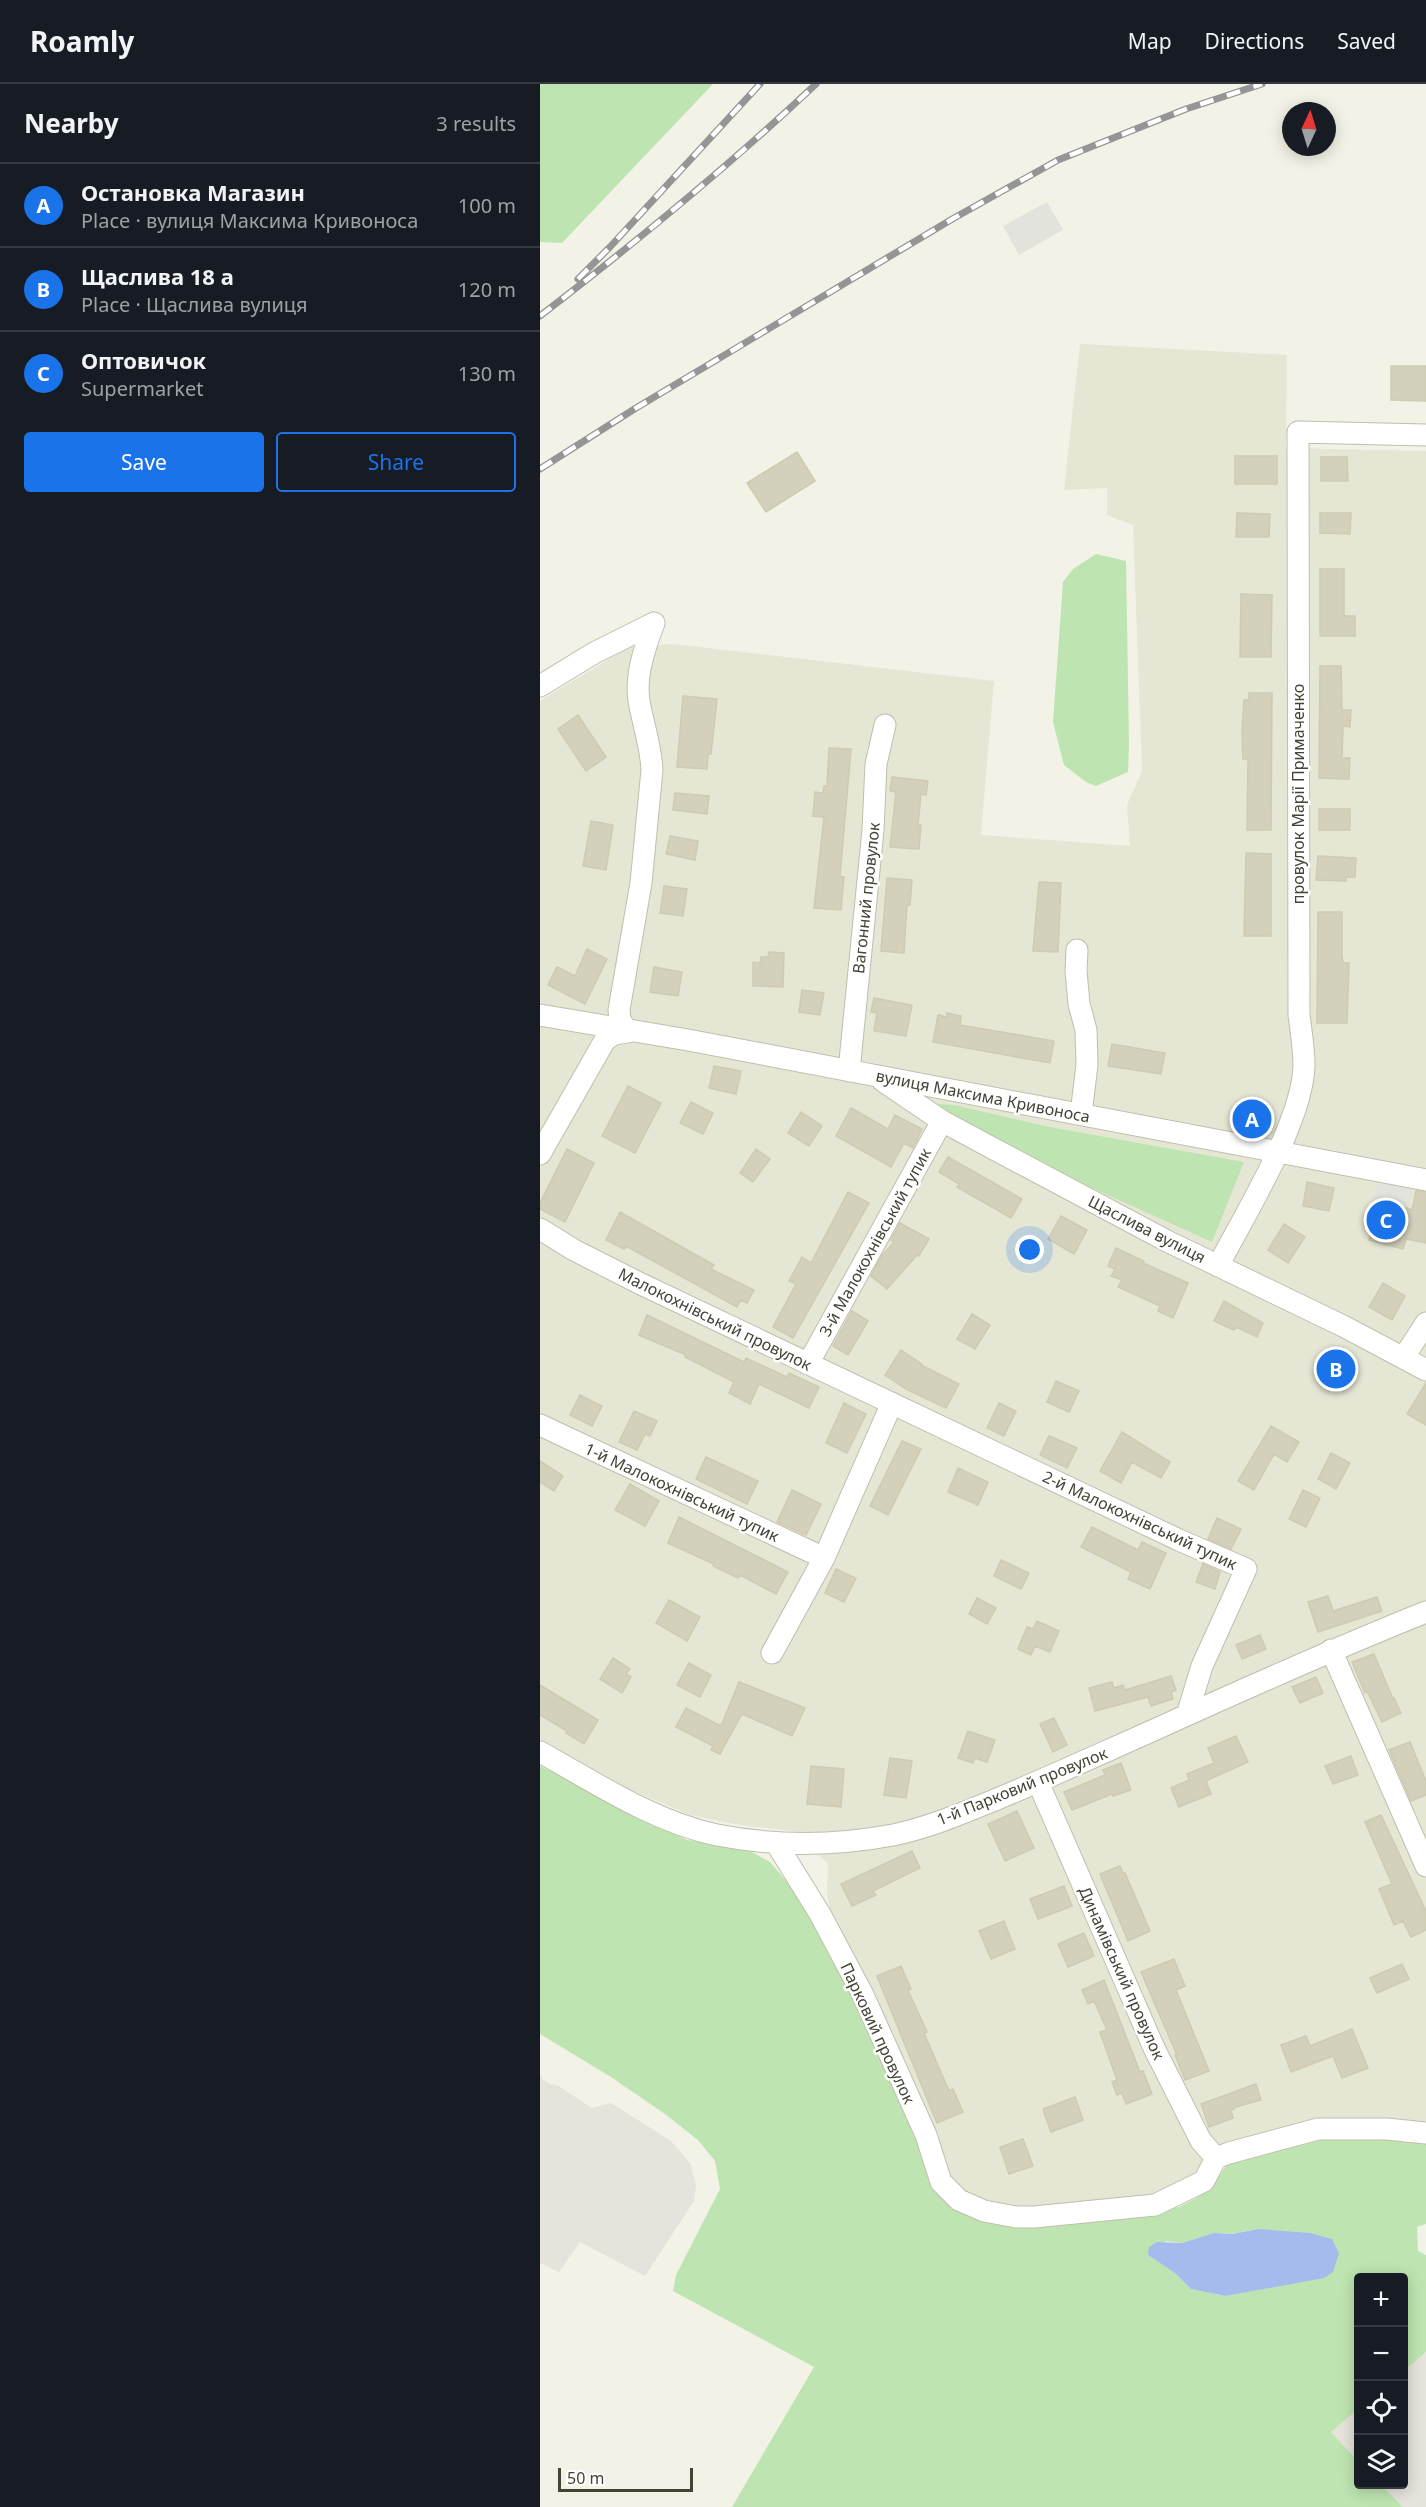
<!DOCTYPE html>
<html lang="en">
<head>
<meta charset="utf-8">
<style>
  body { margin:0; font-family:"Noto Sans",sans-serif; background:#242831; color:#f1f3f6 }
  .controls { position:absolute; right:18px; bottom:18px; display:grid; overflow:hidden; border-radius:6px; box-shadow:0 3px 15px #0003 }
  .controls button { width:54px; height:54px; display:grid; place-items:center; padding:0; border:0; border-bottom:2px solid #363941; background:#171b24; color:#f1f3f6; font:30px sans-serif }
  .compass { position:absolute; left:742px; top:18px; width:54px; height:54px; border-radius:50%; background:#171b24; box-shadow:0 3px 15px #0003; rotate:4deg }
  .scale { position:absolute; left:18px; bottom:15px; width:135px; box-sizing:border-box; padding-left:6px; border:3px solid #454336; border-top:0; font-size:16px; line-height:21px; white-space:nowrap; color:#454336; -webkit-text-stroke:4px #fff; paint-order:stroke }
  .you { position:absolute; left:490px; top:1166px; width:21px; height:21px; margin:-15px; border:4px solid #fff; border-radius:50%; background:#1a73e8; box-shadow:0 0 0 9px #1a73e833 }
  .badge { display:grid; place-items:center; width:39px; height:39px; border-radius:50%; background:#1a73e8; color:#fff; font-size:20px; font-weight:700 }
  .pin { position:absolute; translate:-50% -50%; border:3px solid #fff; box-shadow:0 2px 6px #0006 }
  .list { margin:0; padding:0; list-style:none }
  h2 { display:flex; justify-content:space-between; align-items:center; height:78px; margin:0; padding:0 24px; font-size:26px }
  h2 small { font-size:20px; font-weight:400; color:#9ea1a6 }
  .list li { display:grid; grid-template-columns:39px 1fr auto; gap:18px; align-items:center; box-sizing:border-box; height:84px; padding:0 24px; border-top:2px solid #363941 }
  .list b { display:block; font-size:22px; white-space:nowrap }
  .list p { margin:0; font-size:20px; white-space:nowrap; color:#9ea1a6 }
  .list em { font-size:20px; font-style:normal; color:#9ea1a6 }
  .actions { display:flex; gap:12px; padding:18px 24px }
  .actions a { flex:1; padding:14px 0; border:2px solid #1a73e8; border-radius:6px; text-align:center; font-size:21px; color:#1a73e8 }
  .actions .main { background:#1a73e8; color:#fff }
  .icon { flex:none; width:33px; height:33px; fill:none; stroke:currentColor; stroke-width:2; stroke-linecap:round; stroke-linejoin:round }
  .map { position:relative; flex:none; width:886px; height:2423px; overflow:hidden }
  header { display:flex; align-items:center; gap:36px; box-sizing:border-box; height:84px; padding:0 30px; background:#171b24; border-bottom:2px solid #363941 }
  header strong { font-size:28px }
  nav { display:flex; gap:33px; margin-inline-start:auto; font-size:21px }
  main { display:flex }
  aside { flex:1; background:#171b24 }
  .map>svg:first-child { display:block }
</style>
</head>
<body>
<header>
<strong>Roamly</strong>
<nav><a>Map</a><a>Directions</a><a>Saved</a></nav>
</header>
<main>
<aside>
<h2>Nearby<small>3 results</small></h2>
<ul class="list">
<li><span class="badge">A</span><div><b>Остановка Магазин</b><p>Place · вулиця Максима Кривоноса</p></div><em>100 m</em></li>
<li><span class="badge">B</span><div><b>Щаслива 18 а</b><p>Place · Щаслива вулиця</p></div><em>120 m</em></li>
<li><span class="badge">C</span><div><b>Оптовичок</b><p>Supermarket</p></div><em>130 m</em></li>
</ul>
<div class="actions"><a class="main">Save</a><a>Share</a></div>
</aside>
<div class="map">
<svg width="886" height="2423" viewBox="0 0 886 2423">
  <rect width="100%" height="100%" fill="#f2f2e6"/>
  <path fill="#e6e6d5" d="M540,260L747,271L746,364L886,367V2042L660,2083L646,2099L603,2115L486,2128L428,2112L408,2091L292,1834L287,1811L288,1780L254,1747L200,1741L150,1731L91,1706L0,1659V617L89,563L133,560L454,597L441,751L590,762L587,721L602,687L593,441L567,431V404L524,406Z"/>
  <path fill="#e5e3db" d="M0,1989L2,1995L10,2000L17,2001L52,2024L71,2019L131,2057L150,2079L156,2101L154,2117L105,2192L40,2158L19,2188L0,2179Z
    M886,2268V2423H863L841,2401L864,2400V2287Z
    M818,2325V2377L791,2348Z"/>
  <path fill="#bee5b1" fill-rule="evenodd" d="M0,0H173L22,159L0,158Z
    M556,470L586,477L589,660L588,688L556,702L546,698L524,681L513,638L523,498L533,485Z
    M398,1020L414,1021L510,1043L704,1078L672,1158L519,1089L399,1027Z
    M0,1682L147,1756L203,1763L230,1778L266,1820L291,1862L352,1995L395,2101L419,2126L451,2140L488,2142L639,2123L656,2114L678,2094L686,2082L708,2071L782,2052L886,2056V2140L877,2143L878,2167L886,2171V2268L864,2287V2194H818V2325L791,2348L818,2377V2400L841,2401L863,2423H192L274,2283L133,2207L136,2191L180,2105L175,2077L158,2056L125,2030L71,1993L0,1950ZM718,2145L784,2193L686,2212L651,2205L636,2190L608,2171L626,2157L642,2159L674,2149L691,2150Z"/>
  <path fill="#e3e3de" d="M507,118L523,146L479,171L463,142Z
    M837,1099L872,1105L867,1124L833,1114Z"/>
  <path fill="#a5baed" d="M718,2145L770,2149L792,2155L799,2169L793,2188L784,2194L686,2212L651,2205L636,2190L608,2171L609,2163L617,2158L642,2159L674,2149L692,2150Z"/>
  <path fill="#d3d1bc" stroke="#cecbb0" stroke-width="1.5" d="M851,282H886V317L851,316Z
    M257,368L275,397L226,428L207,399Z
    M695,372H737V400H695Z
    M781,373H807L808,397H781Z
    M697,429L730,430L729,453H696Z
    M780,429H811L810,450L780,449Z
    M780,485H804V532H815V552H780Z
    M701,510L732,511L731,573H700Z
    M780,582H801L802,626H811L810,643L803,642L802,674H810L809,695L779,694Z
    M709,609H732L731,746H707L708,675H703L702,648L704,616H709Z
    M143,612L177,615L171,670H168L167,685L137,683Z
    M38,631L66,673L46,687L18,645Z
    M289,664L311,665L300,792L304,793L301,826L274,824L284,733L273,732L275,708L283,709L284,702H287Z
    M352,693L388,697L386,711L381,710L378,741H381L379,765L350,763L356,708L350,707Z
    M135,709L169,712L167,730L133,726Z
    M779,725H810V746H779Z
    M51,737L73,741L66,786L43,782Z
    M130,752L158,757L155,776L126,770Z
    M706,769L731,770V852H704Z
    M778,772L816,774L815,793H806V797L776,796Z
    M347,794L372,796L370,821H367L364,869L341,867Z
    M499,798L521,799L518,868L493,867Z
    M124,802L147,805L143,832L120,829Z
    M778,828H802V871L803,879H809L807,939H777Z
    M47,865L67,875L45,920L8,901L17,883L35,892Z
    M229,868L244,869L243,903L213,902V878L220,879L221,873H228Z
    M114,883L142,888L138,912L110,908Z
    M262,906L284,909L280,931L259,928Z
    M334,914L372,921L366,952L334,947L337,929L331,928Z
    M407,929L421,932L420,941L514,957L510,979L393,958L398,931L407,933Z
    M572,960L625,969L621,990L568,982Z
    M174,982L201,987L196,1010L169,1004Z
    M88,1002L121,1019L95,1069L62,1052Z
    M151,1018L173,1029L163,1050L140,1039Z
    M311,1024L348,1045L355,1031L382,1045L373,1064L364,1059L351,1083L296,1052Z
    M261,1028L282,1042L269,1062L248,1049Z
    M27,1065L54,1079L25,1138L0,1125V1119Z
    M216,1065L230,1075L213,1098L200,1089Z
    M408,1073L482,1115L471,1134L417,1103L419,1100L399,1088Z
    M767,1098L794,1104L789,1127L763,1122Z
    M876,1107L886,1108V1159L866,1155L863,1165L829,1156L840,1116L872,1126Z
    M308,1108L329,1119L253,1254L233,1243L256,1200L249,1197L262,1173L271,1179Z
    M80,1128L174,1181L171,1185L214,1206L207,1219L201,1216L197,1223L86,1162L84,1165L66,1156Z
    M521,1132L547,1146L534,1170L508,1155Z
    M360,1139L389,1155L379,1172L377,1171L347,1205L331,1192L341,1173L354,1158L351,1156Z
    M744,1140L765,1153L748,1179L728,1166Z
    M576,1164L604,1177L603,1179L648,1199L633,1234L618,1227L620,1222L578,1203L582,1196L571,1192L575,1185L568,1182Z
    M843,1199L865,1212L852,1236L829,1223Z
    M684,1217L723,1239L717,1253L696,1243L694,1246L674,1237Z
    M312,1227L328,1237L308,1271L293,1262Z
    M432,1230L450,1241L435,1265L417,1255Z
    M107,1231L204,1278L206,1274L247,1293L249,1289L279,1303L269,1324L219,1300L210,1320L189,1309L194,1298L145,1273L146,1271L99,1251Z
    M361,1266L382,1280L381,1281L419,1300L406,1324L366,1305L345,1291Z
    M516,1297L539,1307L529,1328L507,1318Z
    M886,1299V1341L867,1330Z
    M40,1311L62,1322L52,1342L30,1331Z
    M304,1319L326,1330L307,1369L286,1359Z
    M459,1319L476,1327L464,1352L447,1344Z
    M94,1327L117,1337L110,1352L105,1350L97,1366L79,1358Z
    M731,1342L759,1358L747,1378L734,1370L714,1406L698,1397Z
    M582,1348L630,1378L621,1394L592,1378L581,1399L560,1387Z
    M509,1352L537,1364L527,1384L500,1371Z
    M362,1357L381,1365L348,1431L330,1422Z
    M791,1369L810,1379L796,1405L778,1395Z
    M166,1373L218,1397L207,1420L156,1395Z
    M0,1377L23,1392L14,1407L0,1398Z
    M418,1384L448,1398L438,1421L408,1408Z
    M90,1400L119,1417L105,1442L75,1426Z
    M252,1406L281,1420L266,1451L237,1438Z
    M763,1406L780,1414L766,1443L749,1435Z
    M139,1433L248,1488L236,1510L200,1491L198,1494L173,1482L174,1480L128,1459Z
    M677,1434L701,1445L691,1465L668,1455Z
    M552,1443L598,1466L602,1458L626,1469L610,1505L588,1495L591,1488L541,1463Z
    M461,1476L489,1489L481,1505L454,1492Z
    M663,1480L680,1488L675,1505L656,1498Z
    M296,1485L316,1494L304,1518L285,1509Z
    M788,1512L793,1527L837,1513L842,1527L778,1548L768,1518Z
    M437,1514L456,1524L447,1540L429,1530Z
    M129,1516L160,1533L147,1557L116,1539Z
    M497,1537L519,1547L510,1568L495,1562L491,1571L478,1565L487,1543L493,1545Z
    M720,1551L726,1565L702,1575L696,1561Z
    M834,1570L853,1615L854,1614L861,1629L842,1638L827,1607L825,1609L812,1578Z
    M73,1574L90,1585L86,1590L91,1593L82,1609L60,1595Z
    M149,1579L171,1591L160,1613L137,1601Z
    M631,1592L636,1606L631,1608L633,1615L611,1622L608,1613L555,1627L549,1604L572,1598L574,1604L583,1601L585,1606Z
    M776,1593L783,1609L760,1619L752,1603Z
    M199,1598L265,1624L252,1652L202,1630L180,1670L171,1666L173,1662L136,1643L146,1624L181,1642Z
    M0,1601L58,1636L44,1660L26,1649L27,1647L0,1631Z
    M514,1634L527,1661L513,1668L500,1640Z
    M428,1647L455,1656L447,1678L435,1674L433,1679L418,1674Z
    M696,1652L708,1678L666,1697L671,1710L639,1723L631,1704L649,1696L647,1690L674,1679L668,1664Z
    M870,1658L886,1697V1711L871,1717L849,1666Z
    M811,1672L818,1691L793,1700L785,1682Z
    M350,1674L372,1677L366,1714L344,1711Z
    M581,1679L591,1706L573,1712L572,1710L532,1726L524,1708L565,1691L563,1686Z
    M271,1682L304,1685L301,1723L267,1720Z
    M477,1727L494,1764L465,1777L448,1740Z
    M841,1731L886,1827V1846L871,1853L863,1837L854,1841L839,1805L852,1800L825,1738Z
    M372,1767L380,1784L333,1807L336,1811L312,1822L301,1800Z
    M580,1782L583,1789H585L610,1847L588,1857L560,1790Z
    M524,1802L532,1822L498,1835L490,1815Z
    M464,1837L475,1865L451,1875L439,1847Z
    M544,1849L554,1872L528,1883L518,1860Z
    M634,1875L645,1902L636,1906L669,1987L645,1996L635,1971H637L601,1888Z
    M862,1880L869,1895L837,1909L830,1894Z
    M361,1882L371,1905L368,1906L387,1948L384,1949L409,2007L413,2005L423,2028L397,2039L337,1892Z
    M564,1896L600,1988L603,1987L612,2010L586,2020L582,2009L577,2011L572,1998L577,1996L560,1948L567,1946L554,1917L548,1920L542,1906Z
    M812,1945L828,1984L802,1994L793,1972L751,1988L741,1961L766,1952L770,1962Z
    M716,2000L721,2016L696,2023L691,2027L693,2034L669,2043L661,2020Z
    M535,2013L543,2036L511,2048L503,2025Z
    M483,2055L493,2082L469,2090L460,2063Z"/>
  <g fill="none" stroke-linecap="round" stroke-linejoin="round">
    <g stroke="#c0bfac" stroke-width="23">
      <path id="minor" d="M0,602L54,569L114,539
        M537,866L536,887L539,920L546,946L547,981L541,1030
        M0,931L148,956L886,1096
        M88,948L80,936L79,926L101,799L112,686C111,662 103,640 99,617C95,591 105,563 114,539
        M309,987L333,746L336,680L345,641
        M343,997L402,1037L454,1065L627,1157L805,1243L886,1286
        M0,1070L65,956L74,950L87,948
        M0,1145L34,1166L99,1199L639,1456L706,1485L662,1582L647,1631
        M678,1182C705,1130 763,1037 764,981C764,964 761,947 759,931L758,348L886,351
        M864,1273L886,1239
        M268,1280L402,1037
        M0,1341L284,1474
        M791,1566L886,1782
        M232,1569L284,1474L352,1319
        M0,1668C56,1699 114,1738 177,1751C234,1762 295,1762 353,1751C388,1744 423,1729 457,1715C510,1693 562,1669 614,1646C704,1605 794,1565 886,1528
        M498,1698L614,1964L661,2057L676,2074
        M236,1759L280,1830L323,1911L386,2051L401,2098L419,2116L444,2127L476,2133H494L615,2121L664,2097L676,2074L689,2069L778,2045H847L886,2049"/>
    </g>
    <use href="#minor" stroke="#fff" stroke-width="21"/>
    <g stroke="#959595" stroke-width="7">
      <path id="rail" d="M38,195L70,163L220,0
        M0,232C95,159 189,82 276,0
        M0,385L96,324L414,134L518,76L646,25L722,0"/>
    </g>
    <use href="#rail" stroke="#fff" stroke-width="4.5" stroke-dasharray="14" stroke-linecap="butt"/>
  </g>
  <g text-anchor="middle" stroke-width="5" stroke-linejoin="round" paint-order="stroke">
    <g font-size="16" fill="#454336" stroke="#fff">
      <text transform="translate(758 710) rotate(-90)" y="6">провулок Марії Примаченко</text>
      <text transform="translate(326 814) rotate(-84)" y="6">Вагонний провулок</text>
      <text transform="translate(443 1012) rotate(11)" y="6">вулиця Максима Кривоноса</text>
      <text transform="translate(607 1145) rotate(27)" y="6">Щаслива вулиця</text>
      <text transform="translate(335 1158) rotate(-61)" y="6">3-й Малокохнівський тупик</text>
      <text transform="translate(175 1235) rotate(26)" y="6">Малокохнівський провулок</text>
      <text transform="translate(142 1408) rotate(25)" y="6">1-й Малокохнівський тупик</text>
      <text transform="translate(600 1436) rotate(25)" y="6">2-й Малокохнівський тупик</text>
      <text transform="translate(482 1702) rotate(-22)" y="6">1-й Парковий провулок</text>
      <text transform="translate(582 1889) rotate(66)" y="6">Динамівський провулок</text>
      <text transform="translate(338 1949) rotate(65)" y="6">Парковий провулок</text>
    </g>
  </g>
</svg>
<div class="controls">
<button>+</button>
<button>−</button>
<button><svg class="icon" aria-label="locate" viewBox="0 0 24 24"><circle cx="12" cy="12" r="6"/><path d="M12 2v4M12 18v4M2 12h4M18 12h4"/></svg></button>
<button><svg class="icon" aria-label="layers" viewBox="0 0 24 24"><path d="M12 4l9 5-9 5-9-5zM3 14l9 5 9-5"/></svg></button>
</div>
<svg class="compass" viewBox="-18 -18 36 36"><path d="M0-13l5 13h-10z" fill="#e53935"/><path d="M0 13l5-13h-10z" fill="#9ea1a6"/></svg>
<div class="scale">50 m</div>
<div class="you"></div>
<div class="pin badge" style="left:712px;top:1035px">A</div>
<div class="pin badge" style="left:796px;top:1285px">B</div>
<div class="pin badge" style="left:846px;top:1136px">C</div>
</div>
</main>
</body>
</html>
